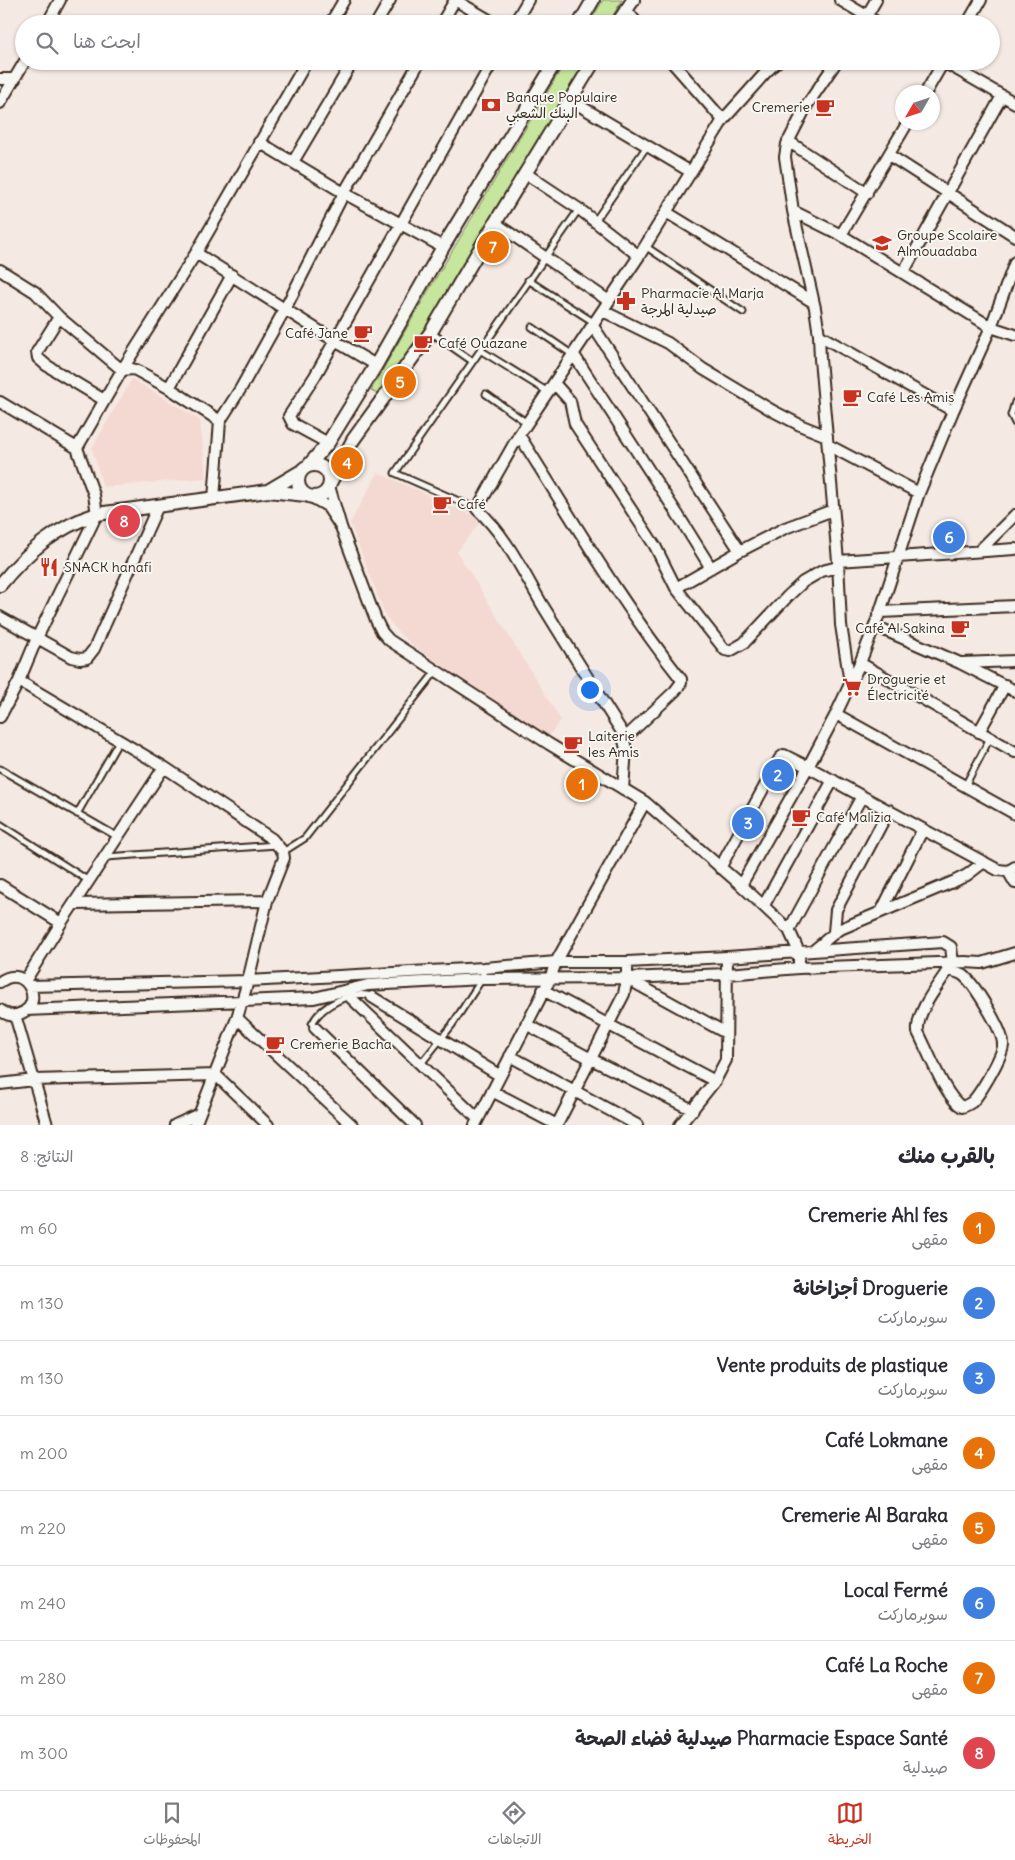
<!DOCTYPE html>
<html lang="ar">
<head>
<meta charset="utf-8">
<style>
  body { margin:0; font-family:Delius,"Playpen Sans Arabic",sans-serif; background:#f2f2f3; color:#2b2b33; direction:rtl }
  .compass { position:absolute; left:895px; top:85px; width:45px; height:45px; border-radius:50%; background:#fff; box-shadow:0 1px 4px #0004; rotate:231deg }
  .you { position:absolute; left:589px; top:689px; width:18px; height:18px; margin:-12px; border:4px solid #fff; border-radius:50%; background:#1a73e8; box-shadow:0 0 0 8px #1a73e833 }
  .badge { display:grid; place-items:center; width:32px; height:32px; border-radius:50%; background:#c8321e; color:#fff; font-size:16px; font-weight:700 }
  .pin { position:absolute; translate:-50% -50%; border:2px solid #fff; box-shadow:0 1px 5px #0006 }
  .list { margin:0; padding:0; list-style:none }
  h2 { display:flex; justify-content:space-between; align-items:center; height:65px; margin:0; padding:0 20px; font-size:21px }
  h2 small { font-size:16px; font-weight:400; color:#7c7c81 }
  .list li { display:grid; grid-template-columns:32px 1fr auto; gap:15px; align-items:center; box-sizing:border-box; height:75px; padding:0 20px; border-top:1px solid #e1e1e2 }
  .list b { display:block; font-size:19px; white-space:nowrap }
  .list p { margin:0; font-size:16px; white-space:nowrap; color:#7c7c81 }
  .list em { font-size:16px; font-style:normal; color:#7c7c81 }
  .icon { flex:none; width:28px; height:28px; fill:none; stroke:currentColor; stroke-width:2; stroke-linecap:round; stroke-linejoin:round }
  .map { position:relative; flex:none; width:1015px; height:1125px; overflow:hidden; direction:ltr }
  .search { position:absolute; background:#fff; box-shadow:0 1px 4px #0004; left:15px; right:15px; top:15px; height:55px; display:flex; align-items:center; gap:12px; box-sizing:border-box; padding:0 18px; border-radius:28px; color:#7c7c81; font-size:19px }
  .sheet { height:665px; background:#fff }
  nav { display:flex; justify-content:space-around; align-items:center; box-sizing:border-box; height:70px; border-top:1px solid #e1e1e2; background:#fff; font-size:14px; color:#7c7c81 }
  nav a { display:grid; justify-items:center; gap:2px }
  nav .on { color:#c8321e }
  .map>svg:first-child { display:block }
</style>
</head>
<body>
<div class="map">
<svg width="1015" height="1125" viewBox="0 0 1015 1125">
  <rect width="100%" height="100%" fill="#f5e9e3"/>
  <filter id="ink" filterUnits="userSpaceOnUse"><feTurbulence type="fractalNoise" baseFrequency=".02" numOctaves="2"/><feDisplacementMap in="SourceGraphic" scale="10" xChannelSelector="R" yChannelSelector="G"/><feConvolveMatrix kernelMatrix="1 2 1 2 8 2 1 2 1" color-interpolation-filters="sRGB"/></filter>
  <g filter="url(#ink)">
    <path fill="#f3d9d1" d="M132,379L200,420L206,478L103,487L92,448Z
      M378,473L482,519L457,552L561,720L548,737L414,646L400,634L386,617L350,523Z"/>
    <path fill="#c6e59d" stroke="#80885e" d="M603,0H622L608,24H589Z
      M566,61H586L444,299L414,346L377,394L371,390L430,288Z"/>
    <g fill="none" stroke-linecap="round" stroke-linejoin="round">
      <g stroke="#3b2a1e" stroke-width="9">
        <path id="service" d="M595,221L647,146
          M645,246L743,312
          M528,280L595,323
          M532,327L573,355
          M432,333L472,361
          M480,350L548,392
          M486,394L527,423
          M1015,402L1011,415L1015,423
          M477,509L395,473L579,209
          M0,769L118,837
          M965,786L990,738
          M77,814L119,741
          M0,824L89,881
          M283,852L305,838L436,671
          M106,857L277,845
          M315,1028L312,1024C321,1005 352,990 372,996
          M420,1065L452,1025L482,979L484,968"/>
      </g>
      <g stroke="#3b2a1e" stroke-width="14">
        <path id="minor" d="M455,0L496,24
          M840,0L880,24
          M626,10L638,24
          M47,24L60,0
          M330,24L344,0
          M376,24L390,0
          M441,24L455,0
          M514,24L528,0
          M862,24L876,0
          M967,24L981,0
          M671,61L723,120
          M837,61L807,105L787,144L785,157L793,211L815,308L819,335L820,359L838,561L841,625L850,683
          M942,61L1015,103
          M0,79H15
          M926,92L944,61
          M570,100L691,172
          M0,103L25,61
          M788,141L867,193
          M259,142L344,193L443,247
          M889,155L1015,236
          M293,162L353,61
          M525,173L579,209L639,256
          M793,211L841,235L991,327L1015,335
          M666,212L813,302
          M495,223L609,301
          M841,235L908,122
          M196,253L335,341L376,365
          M0,270L35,292L59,317
          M903,273L1002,96
          M603,311L668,343L703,369L773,411L802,426L827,436
          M593,326L740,551L785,528L833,510
          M819,335L953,411
          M574,355L678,515L711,568
          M554,383L570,401L575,424L655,546L676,588L740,551
          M169,388L232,275
          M104,400L46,365L38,358L37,352L59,317L122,370L132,369L136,370L169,388L220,421L214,499
          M0,402L77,448L94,495L97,514L37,638L19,681L0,717
          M220,421L241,388L285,309L344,193L420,61
          M519,435C572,518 620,602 681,679V683L675,691L624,739
          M328,443L293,424L289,416L315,376L493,61
          M828,445L919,493
          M77,448L122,370L196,253L307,61
          M311,497L327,506L341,527L329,486
          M341,527L376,620L382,632L389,640L549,744L645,802L741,885L789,930L799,952V968
          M979,551L1015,515
          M838,561L1015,549
          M676,588L725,650L730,651L744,643L788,596L803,582L822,571L838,567
          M880,612L1015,606
          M0,617L71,657L80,659L87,658L94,649L158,506
          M875,626L960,663L1015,691
          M860,663L1015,752
          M961,663L1015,661
          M19,681L164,767L272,839L283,852L284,858L267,901L248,981L237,1018L195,1125
          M836,714L1015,814
          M979,732L1005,685
          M623,789L626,749L622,732C595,690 569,648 543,606C523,572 506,535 477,509L519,435L639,256L723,120L767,71L778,61
          M720,868L780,758L784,755L808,767L998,870L1008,871L1015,867
          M1008,871L1015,883
          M0,885L61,923
          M741,885L808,767L836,714L860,663L880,612L919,493L953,411L991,327L1015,262
          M75,904L267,901
          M764,905L833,780
          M881,912L923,829
          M789,930L862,796
          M834,932L836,910L889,810
          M813,951L838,930L955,881L967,875L984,862
          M628,979L726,1033
          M25,981L61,923L164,767
          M0,982C26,962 47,1005 19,1014C12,1017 5,1014 0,1010
          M29,986L248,981L484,968L556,962H627L727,957L943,942L951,947L953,963L948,970C937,987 916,1012 918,1032C928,1051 945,1097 962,1107C966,1106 969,1104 972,1102C980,1094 1004,1054 1003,1044C1003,1031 974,983 963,975C959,972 953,971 948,970
          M543,990L715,1081
          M350,997L478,1119
          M372,997L499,1075
          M26,1010L314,998L368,985L482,979L627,978L727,974L799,968L965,962L982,963L1015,953
          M15,1015L47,1125
          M237,1018L352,1125
          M526,1024L591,1059L693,1110
          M315,1028L415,1125
          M510,1056L637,1125
          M0,1084L34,1080L216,1075L268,1125
          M492,1091L557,1125
          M175,1125L199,1114
          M475,1125L550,979L556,962L645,802
          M557,1125L624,994L627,978V962
          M680,1125L715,1081L726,1060L727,957"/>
      </g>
      <g stroke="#3b2a1e" stroke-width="16">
        <path id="tertiary" d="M579,24L593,0
          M617,24L633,0
          M298 481a16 16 0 1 1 32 0a16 16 0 1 1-32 0Z
          M309,465L328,443L376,365L443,247L556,61
          M300,472L268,491L306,495
          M330,483L353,440L431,332L495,223L594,61
          M0,585C27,552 56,527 97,514L268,491"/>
      </g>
      <use href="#service" stroke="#f6f6f2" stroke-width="5"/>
      <use href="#minor" stroke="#f6f6f2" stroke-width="10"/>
      <use href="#tertiary" stroke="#f6f6f2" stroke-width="12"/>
    </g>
  </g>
  <defs>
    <g id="bank-bare" transform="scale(1.5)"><path d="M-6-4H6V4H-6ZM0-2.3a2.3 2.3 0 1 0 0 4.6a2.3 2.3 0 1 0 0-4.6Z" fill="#c8321e" stroke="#f6f6f2" stroke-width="2.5" paint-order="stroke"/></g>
    <g id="cafe-bare" transform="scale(1.5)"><path d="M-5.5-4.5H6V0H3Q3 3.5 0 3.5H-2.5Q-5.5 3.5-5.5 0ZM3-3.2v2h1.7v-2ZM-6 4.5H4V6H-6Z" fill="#c8321e" stroke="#f6f6f2" stroke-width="2.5" paint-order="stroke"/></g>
    <g id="school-bare" transform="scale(1.5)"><path d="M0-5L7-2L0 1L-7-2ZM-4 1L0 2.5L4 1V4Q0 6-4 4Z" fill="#c8321e" stroke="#f6f6f2" stroke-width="2.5" paint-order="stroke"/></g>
    <g id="pharmacy-bare" transform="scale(1.5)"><path d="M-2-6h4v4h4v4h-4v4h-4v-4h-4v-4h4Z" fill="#c8321e" stroke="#f6f6f2" stroke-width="2.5" paint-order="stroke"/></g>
    <g id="restaurant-bare" transform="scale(1.5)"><path d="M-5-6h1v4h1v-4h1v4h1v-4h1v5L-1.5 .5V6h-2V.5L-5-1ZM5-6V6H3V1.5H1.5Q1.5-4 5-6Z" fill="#c8321e" stroke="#f6f6f2" stroke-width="2.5" paint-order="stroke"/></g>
    <g id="supermarket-bare" transform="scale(1.5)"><path d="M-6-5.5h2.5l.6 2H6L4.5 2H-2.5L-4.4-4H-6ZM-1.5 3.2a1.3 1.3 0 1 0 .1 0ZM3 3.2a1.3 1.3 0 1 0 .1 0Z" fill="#c8321e" stroke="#f6f6f2" stroke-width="2.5" paint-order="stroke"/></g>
  </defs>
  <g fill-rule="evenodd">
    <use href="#bank-bare" x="491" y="105"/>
    <use href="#cafe-bare" x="825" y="107"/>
    <use href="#school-bare" x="882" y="243"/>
    <use href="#pharmacy-bare" x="626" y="301"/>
    <use href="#cafe-bare" x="363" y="333"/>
    <use href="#cafe-bare" x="423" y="343"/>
    <use href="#cafe-bare" x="852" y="397"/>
    <use href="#cafe-bare" x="442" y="504"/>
    <use href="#restaurant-bare" x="49" y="567"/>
    <use href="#cafe-bare" x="960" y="628"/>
    <use href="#supermarket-bare" x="852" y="687"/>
    <use href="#cafe-bare" x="573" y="744"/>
    <use href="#cafe-bare" x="801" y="817"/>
    <use href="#cafe-bare" x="275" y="1044"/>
  </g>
  <g text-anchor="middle" stroke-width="4" stroke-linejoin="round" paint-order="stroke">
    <g font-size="14" fill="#3b2a1e" stroke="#f6f6f2" text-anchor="start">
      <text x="506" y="102">Banque Populaire<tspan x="506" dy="16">البنك الشعبي</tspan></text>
      <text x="810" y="112" text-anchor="end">Cremerie</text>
      <text x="897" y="240">Groupe Scolaire<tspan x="897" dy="16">Almouadaba</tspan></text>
      <text x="641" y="298">Pharmacie Al Marja<tspan x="641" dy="16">صيدلية المرجة</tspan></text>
      <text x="348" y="338" text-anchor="end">Café Jane</text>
      <text x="438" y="348">Café Ouazane</text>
      <text x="867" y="402">Café Les Amis</text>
      <text x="457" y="509">Café</text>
      <text x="64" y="572">SNACK hanafi</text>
      <text x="945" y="633" text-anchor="end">Café Al Sakina</text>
      <text x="867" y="684">Droguerie et<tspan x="867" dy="16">Électricité</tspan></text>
      <text x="588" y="741">Laiterie<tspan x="588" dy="16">les Amis</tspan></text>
      <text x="816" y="822">Café Malizia</text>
      <text x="290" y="1049">Cremerie Bacha</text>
    </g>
  </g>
</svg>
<svg class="compass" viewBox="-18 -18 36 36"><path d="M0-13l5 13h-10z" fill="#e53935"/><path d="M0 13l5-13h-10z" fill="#7c7c81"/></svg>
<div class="you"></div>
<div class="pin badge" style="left:582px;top:784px;background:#e8710a">1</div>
<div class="pin badge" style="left:778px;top:775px;background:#3f7fe0">2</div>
<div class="pin badge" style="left:748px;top:823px;background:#3f7fe0">3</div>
<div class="pin badge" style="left:347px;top:463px;background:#e8710a">4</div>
<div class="pin badge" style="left:400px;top:382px;background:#e8710a">5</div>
<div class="pin badge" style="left:949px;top:537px;background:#3f7fe0">6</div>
<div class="pin badge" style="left:493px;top:247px;background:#e8710a">7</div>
<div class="pin badge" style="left:124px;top:521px;background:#e0444e">8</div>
<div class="search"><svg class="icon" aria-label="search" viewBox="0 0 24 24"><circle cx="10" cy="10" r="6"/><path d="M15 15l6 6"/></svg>ابحث هنا</div>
</div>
<section class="sheet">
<h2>بالقرب منك<small>النتائج: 8</small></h2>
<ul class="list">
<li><span class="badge" style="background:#e8710a">1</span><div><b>Cremerie Ahl fes</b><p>مقهى</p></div><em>60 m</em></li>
<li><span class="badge" style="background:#3f7fe0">2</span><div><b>Droguerie أجزاخانة</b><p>سوبرماركت</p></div><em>130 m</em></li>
<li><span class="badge" style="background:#3f7fe0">3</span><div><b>Vente produits de plastique</b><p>سوبرماركت</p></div><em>130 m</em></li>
<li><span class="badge" style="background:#e8710a">4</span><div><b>Café Lokmane</b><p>مقهى</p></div><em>200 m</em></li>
<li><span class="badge" style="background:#e8710a">5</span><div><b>Cremerie Al Baraka</b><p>مقهى</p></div><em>220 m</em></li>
<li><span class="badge" style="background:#3f7fe0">6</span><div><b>Local Fermé</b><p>سوبرماركت</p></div><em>240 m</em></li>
<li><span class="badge" style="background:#e8710a">7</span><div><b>Café La Roche</b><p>مقهى</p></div><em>280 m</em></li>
<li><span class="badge" style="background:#e0444e">8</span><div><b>Pharmacie Espace Santé صيدلية فضاء الصحة</b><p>صيدلية</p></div><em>300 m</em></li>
</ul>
</section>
<nav>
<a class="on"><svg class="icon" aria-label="map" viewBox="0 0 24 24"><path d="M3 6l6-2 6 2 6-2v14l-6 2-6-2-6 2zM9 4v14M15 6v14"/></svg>الخريطة</a>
<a><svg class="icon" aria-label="directions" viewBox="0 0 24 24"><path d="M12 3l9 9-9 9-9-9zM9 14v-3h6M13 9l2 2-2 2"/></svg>الاتجاهات</a>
<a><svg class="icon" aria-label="saved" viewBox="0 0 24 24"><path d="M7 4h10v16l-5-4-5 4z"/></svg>المحفوظات</a>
</nav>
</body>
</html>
